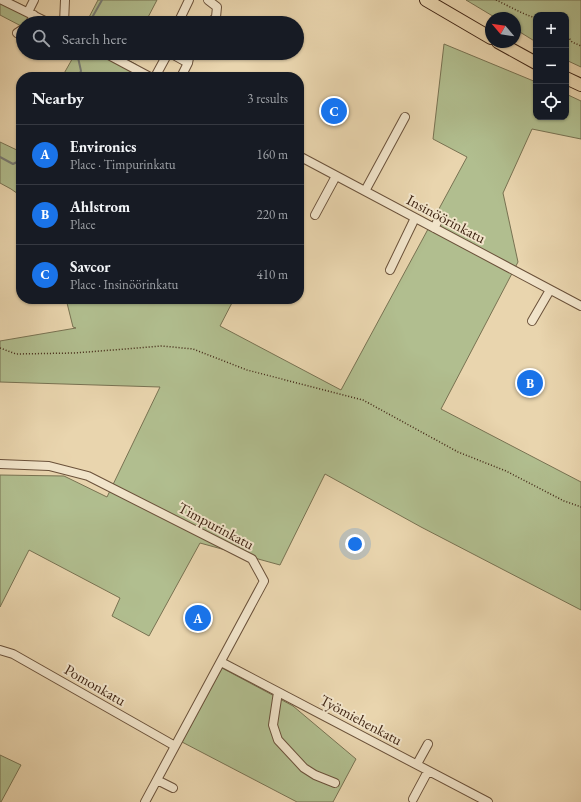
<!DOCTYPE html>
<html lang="en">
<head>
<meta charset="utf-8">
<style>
  body { margin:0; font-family:"EB Garamond",serif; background:#242831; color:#f1f3f6 }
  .controls { position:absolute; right:12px; top:12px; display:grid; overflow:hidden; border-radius:8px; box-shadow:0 1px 3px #0004 }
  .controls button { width:36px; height:36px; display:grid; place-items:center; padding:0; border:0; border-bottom:1px solid #363941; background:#171b24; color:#f1f3f6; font:20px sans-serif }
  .compass { position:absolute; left:485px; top:12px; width:36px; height:36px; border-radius:50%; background:#171b24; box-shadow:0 1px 3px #0004; rotate:299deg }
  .you { position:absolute; left:355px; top:544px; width:14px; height:14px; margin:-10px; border:3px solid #fff; border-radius:50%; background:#1a73e8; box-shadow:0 0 0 6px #1a73e833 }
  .badge { display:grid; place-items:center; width:26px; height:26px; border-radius:50%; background:#1a73e8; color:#fff; font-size:13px; font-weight:700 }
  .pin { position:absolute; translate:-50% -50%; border:2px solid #fff; box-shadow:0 1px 4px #0006 }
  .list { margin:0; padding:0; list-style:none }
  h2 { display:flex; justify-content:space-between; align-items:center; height:52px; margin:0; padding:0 16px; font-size:17px }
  h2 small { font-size:13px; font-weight:400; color:#9ea1a6 }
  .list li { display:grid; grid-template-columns:26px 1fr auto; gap:12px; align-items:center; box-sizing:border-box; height:60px; padding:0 16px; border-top:1px solid #363941 }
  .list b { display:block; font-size:15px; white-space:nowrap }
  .list p { margin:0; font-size:13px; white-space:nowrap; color:#9ea1a6 }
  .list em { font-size:13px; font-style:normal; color:#9ea1a6 }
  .icon { flex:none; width:22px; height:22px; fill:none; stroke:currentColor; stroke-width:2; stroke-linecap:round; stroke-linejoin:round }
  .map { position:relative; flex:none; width:581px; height:802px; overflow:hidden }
  .search { position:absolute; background:#171b24; box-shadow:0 1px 3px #0004; left:16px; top:16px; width:288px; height:44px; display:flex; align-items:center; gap:10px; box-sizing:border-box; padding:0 14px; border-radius:22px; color:#9ea1a6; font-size:15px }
  .panel { position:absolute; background:#171b24; box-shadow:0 1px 3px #0004; left:16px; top:72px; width:288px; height:232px; border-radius:16px }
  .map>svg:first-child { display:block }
</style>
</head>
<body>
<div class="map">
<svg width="581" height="802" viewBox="0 0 581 802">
  <rect width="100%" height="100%" fill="#e9d5ae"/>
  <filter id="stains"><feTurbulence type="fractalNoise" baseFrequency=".005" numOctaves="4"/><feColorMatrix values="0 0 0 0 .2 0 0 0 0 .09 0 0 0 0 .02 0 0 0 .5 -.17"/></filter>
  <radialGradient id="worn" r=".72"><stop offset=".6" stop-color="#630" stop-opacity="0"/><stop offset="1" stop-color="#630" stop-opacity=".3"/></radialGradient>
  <path fill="#b1be8f" stroke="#787252" d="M0,0H12L58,23H23V27L0,15Z
    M98,0H157L145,23H86Z
    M466,0H581V67L566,60V15H536V42L515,29V18H496Z
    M444,44L536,82V117H566V94L581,101V139L532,129L503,193L518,262L441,409L581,482V610L421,527L325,474L280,565L200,543L149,636L112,616L120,598L29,550L0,607V475L64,476L107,497L160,387L0,382V341L76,328L73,327L66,299H234L220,326L341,390L467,157L433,139Z
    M73,53H129L126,59L137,65L132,77H62L75,54Z
    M0,142L19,151L21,147V196L11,189L0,183Z
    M222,668L293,706L356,759L333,802H297L182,742Z
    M0,755L21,765L1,802H0Z"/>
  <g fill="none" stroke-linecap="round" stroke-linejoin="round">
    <path stroke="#777c75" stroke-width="2" d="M89,23L102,0
      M77,53L81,71L78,77
      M0,157L13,164L21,160"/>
    <g stroke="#6a513a" stroke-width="10">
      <path id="minor" d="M2,0L49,23
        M208,0L217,7L216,17L210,23
        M28,12L34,0
        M30,23L34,15
        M64,23L65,0
        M178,23L189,0
        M17,33L23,29
        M105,53L150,77
        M170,53L188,63
        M155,77L168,53
        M181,77L188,63L190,53
        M299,156L581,306
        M365,191L405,117
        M315,215L336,176
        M434,228L439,219
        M390,270L415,218
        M532,321L550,290
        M0,464L49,466L88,476L252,559L264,581L145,802
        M0,650L13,654L175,746
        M221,662L488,802
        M278,692L273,725L278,740L304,768L315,775L335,783
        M417,764L428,744
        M157,780L173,788
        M413,799L428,771"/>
    </g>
    <g stroke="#402514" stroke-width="14">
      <path id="highway" d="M426,0L491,38
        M498,42L536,63
        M566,78L581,85"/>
    </g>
    <path stroke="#402514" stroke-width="1.5" stroke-dasharray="1 2" stroke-linecap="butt" d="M496,0C509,6 522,14 536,18
      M566,34L572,42L581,46
      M0,348L16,354L75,353L162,346L193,349L247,370L363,400L458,452L506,471L564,501L581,507"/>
    <use href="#minor" stroke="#f1e4ca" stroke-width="8"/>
    <use href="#highway" stroke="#e9d5ae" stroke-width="12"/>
  </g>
  <g text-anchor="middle" stroke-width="4" stroke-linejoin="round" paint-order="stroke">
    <g font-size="15" fill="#402514" stroke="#f1e4ca">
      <text transform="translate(446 219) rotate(28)" y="5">Insinöörinkatu</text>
      <text transform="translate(216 526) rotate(28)" y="5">Timpurinkatu</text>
      <text transform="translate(95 685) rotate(30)" y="5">Pomonkatu</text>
      <text transform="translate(361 720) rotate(28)" y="5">Työmiehenkatu</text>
    </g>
  </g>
  <rect width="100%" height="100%" filter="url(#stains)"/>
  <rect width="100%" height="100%" fill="url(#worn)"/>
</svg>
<div class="controls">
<button>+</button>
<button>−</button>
<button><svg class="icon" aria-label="locate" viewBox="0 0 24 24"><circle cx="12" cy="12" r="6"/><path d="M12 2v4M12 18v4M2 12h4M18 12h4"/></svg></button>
</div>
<svg class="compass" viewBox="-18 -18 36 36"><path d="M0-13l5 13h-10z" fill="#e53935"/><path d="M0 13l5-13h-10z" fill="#9ea1a6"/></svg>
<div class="you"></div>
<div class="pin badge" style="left:198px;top:618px">A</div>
<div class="pin badge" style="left:530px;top:383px">B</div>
<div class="pin badge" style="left:334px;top:111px">C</div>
<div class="search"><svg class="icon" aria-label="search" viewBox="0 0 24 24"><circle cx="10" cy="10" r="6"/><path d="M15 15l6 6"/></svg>Search here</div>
<section class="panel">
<h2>Nearby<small>3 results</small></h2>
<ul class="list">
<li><span class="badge">A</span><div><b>Environics</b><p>Place · Timpurinkatu</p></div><em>160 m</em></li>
<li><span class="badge">B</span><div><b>Ahlstrom</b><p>Place</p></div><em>220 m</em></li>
<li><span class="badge">C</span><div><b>Savcor</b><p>Place · Insinöörinkatu</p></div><em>410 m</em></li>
</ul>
</section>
</div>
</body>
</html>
